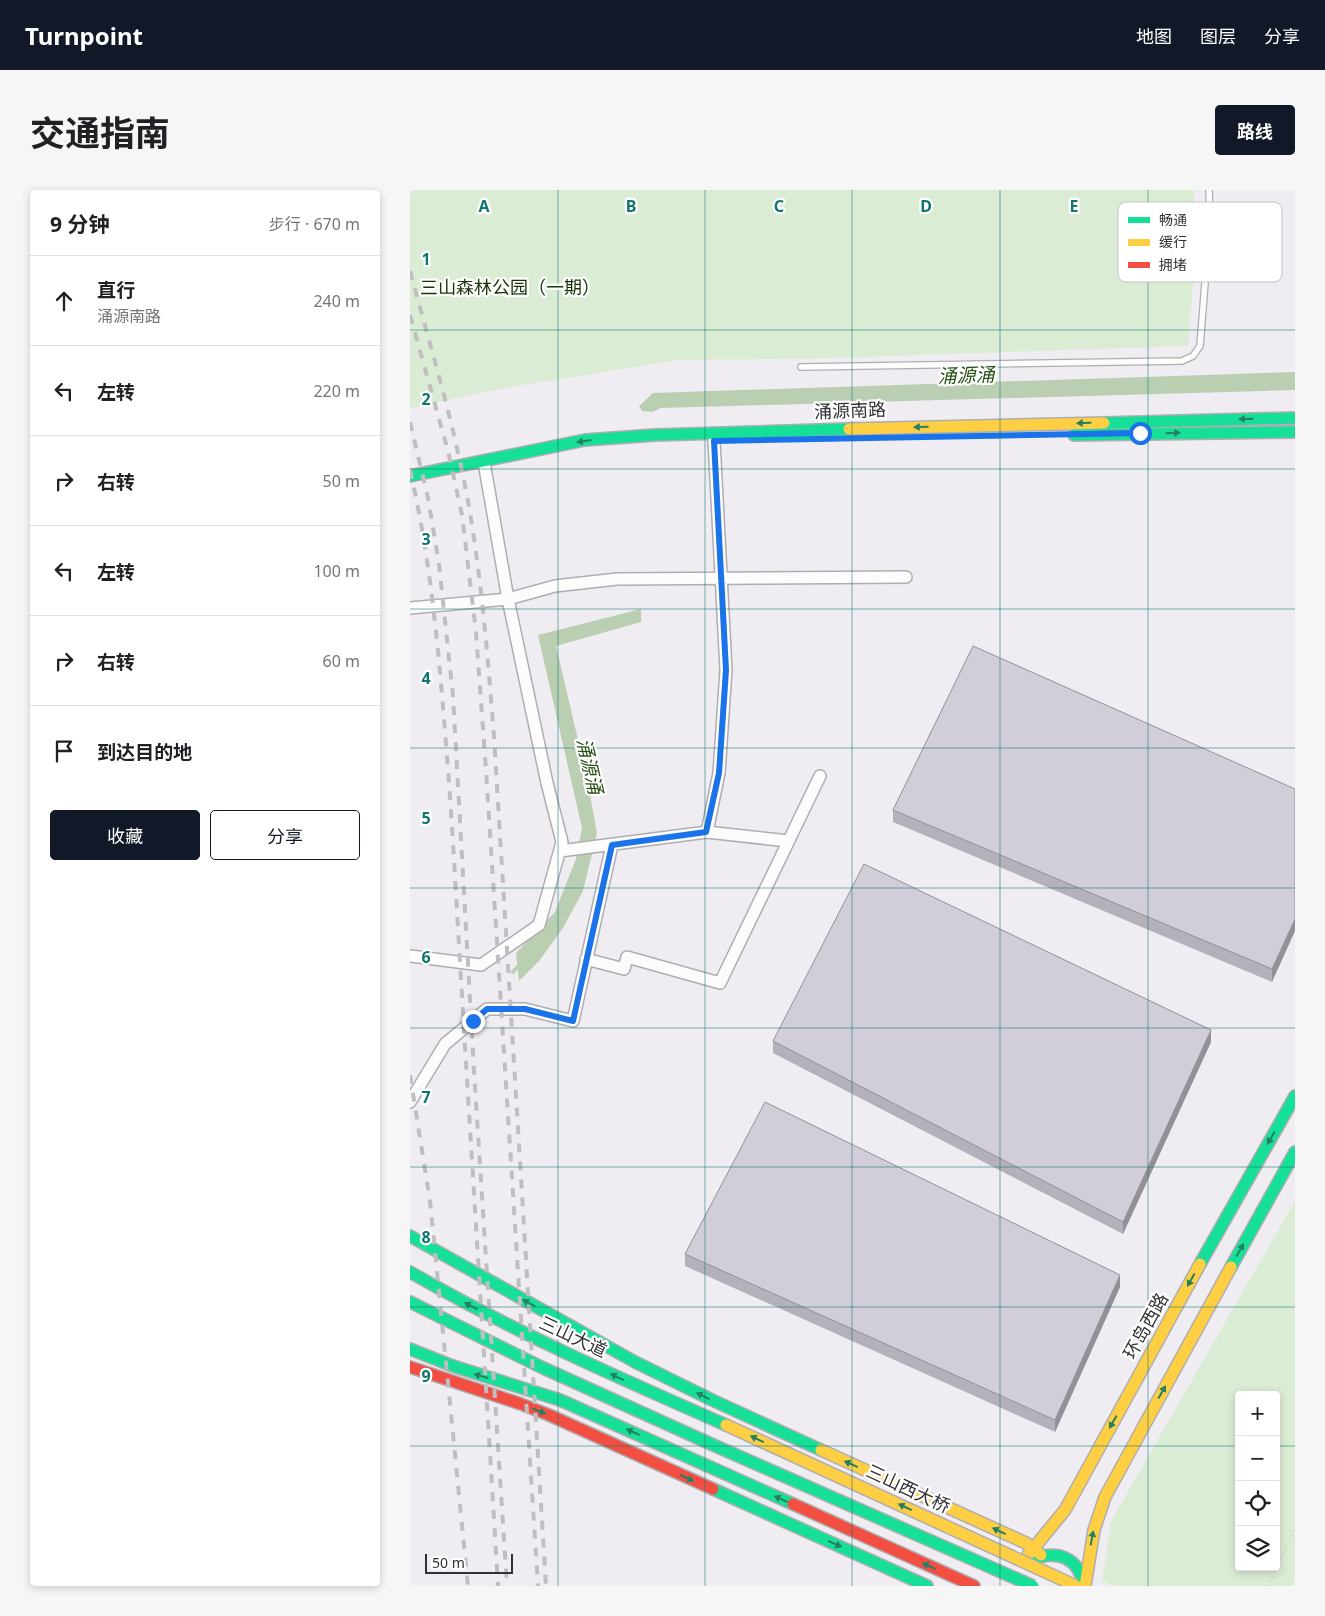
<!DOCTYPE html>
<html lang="zh">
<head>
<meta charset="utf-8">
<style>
  body { margin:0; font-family:"Noto Sans","Noto Sans SC",sans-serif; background:#f6f6f6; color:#202124 }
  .controls { position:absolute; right:15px; bottom:15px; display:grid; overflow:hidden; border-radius:5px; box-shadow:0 2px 8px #0003 }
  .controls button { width:45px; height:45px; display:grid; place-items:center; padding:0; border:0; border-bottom:1px solid #e0e0e0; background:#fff; color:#202124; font:25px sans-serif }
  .scale { position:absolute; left:15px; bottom:12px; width:88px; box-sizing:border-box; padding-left:5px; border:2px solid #323135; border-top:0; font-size:14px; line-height:18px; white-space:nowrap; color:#323135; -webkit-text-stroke:4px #fff; paint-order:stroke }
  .stop { position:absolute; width:15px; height:15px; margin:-11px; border:4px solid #1a73e8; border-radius:50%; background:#fff }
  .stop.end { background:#1a73e8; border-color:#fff; box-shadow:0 1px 5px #0008 }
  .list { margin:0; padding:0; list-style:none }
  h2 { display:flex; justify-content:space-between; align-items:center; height:65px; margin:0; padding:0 20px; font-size:21px }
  h2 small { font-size:16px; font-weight:400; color:#757577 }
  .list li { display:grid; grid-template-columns:32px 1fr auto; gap:15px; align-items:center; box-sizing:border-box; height:90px; padding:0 20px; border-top:1px solid #e0e0e0 }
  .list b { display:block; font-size:19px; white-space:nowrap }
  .list p { margin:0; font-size:16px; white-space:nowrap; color:#757577 }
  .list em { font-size:16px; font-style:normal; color:#757577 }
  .actions { display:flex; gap:10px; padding:15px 20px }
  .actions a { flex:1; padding:11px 0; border:1px solid #111827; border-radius:5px; text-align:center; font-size:18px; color:#111827 }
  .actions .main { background:#111827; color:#fff }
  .icon { flex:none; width:28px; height:28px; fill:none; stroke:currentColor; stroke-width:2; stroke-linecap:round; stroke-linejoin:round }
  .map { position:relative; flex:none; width:885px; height:1396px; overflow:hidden; border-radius:5px }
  header { display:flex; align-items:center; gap:30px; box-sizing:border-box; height:70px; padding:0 25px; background:#111827; color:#fff }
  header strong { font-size:24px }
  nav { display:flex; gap:28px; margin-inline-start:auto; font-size:18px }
  .intro { display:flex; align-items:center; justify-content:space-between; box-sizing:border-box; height:120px; padding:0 30px }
  h1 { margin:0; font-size:35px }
  .button { padding:12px 22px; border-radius:5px; background:#111827; color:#fff; font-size:18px; font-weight:700 }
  main { display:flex; gap:30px; padding:0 30px }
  aside { flex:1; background:#fff; border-radius:5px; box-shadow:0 2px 8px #0003 }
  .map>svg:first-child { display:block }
</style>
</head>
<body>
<header>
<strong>Turnpoint</strong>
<nav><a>地图</a><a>图层</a><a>分享</a></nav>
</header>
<div class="intro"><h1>交通指南</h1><a class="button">路线</a></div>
<main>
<aside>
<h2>9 分钟<small>步行 · 670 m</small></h2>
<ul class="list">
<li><svg class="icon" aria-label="ahead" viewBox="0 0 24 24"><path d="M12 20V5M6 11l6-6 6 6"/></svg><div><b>直行</b><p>涌源南路</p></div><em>240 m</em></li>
<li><svg class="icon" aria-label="left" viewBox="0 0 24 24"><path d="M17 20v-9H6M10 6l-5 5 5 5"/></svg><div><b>左转</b></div><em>220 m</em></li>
<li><svg class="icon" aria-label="right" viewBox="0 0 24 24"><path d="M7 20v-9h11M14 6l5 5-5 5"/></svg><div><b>右转</b></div><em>50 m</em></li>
<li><svg class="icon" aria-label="left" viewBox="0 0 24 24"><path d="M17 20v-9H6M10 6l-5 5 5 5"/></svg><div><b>左转</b></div><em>100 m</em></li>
<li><svg class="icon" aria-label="right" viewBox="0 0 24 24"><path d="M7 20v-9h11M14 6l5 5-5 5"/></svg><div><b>右转</b></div><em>60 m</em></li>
<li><svg class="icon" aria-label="arrive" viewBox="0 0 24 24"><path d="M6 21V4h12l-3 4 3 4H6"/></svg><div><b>到达目的地</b></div></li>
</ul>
<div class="actions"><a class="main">收藏</a><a>分享</a></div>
</aside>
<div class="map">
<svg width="885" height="1396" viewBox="0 0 885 1396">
  <rect width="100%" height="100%" fill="#efedf2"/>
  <path fill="#dbecd5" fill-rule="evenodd" d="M0,0H784V83L778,156L393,169L269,170L94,198L0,218Z
    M885,1011V1396H705L692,1391L701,1331ZM829,1205H866V1377H829Z"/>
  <path fill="#bacfb2" d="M885,182V200L251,218L242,222L232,221L229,216L243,203Z
    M231,419V432L146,456L177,588L187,643L173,701L153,738L129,771L109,791L106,763L145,722L166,669L172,638L128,445Z"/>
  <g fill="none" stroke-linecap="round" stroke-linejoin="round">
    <path stroke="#bacfb2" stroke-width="4" d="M103,782L110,774"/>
    <g stroke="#afadb1" stroke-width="8">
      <path id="lane" d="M391,177L772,171L783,166L790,156L800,30L799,0"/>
    </g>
    <g stroke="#afadb1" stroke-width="14">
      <path id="street" d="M0,418L98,409L145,396L207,389L496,387
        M297,642L309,583L316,480L304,251
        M150,661L297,642L378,651
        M0,766L71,775L129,735L152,652L137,593L98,409L75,278
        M176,769L214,779L217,767L310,793L410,586
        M0,912L35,854L77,819H115L163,831L202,655"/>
    </g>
    <g stroke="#afadb1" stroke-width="14">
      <path id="fast" d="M694,233L885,228
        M664,245L885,242
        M0,286L175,250L245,245L439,239
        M0,1046L225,1172L302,1210L411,1260
        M790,1074L885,906
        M821,1077L885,962
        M0,1082C102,1141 209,1188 316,1235
        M0,1112L131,1177L301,1254
        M0,1159L43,1176L150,1210L383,1314
        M303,1299L517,1396
        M622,1369C648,1360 668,1367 674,1395"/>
    </g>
    <g stroke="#afadb1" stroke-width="14">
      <path id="slow" d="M439,239L694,233
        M411,1260L616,1353L631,1365
        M618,1365L655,1320L790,1074
        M675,1396L684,1340L695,1307L821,1077"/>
    </g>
    <g stroke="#afadb1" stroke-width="14">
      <path id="jam" d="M0,1177L111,1214L139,1225L303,1299
        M383,1314L564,1396"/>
    </g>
    <path stroke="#cdcdce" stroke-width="2" stroke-dasharray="1 4" stroke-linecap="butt" d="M866,1377L885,1339
      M858,1396L866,1377"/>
    <use href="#lane" stroke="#fdfcfd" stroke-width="5.5"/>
    <use href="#street" stroke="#fdfcfd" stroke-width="11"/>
    <use href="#fast" stroke="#16e098" stroke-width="11"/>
    <use href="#slow" stroke="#ffcf43" stroke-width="11"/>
    <use href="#jam" stroke="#f24e42" stroke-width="11"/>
    <path stroke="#bfbfc1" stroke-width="4" stroke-dasharray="9 9" stroke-linecap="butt" d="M0,81C21,159 45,237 59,317C72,393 78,470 84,547L136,1396
      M0,125L38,261L52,325L66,442L76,580L128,1396
      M0,232L18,308L29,374L43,506L64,881L97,1396
      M0,280C20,366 28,454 35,542C42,624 46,707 51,789C63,991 76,1194 88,1396
      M0,885L20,1011L58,1396"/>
    <g stroke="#afadb1" stroke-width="14" stroke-linecap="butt">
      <path id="fast-bridge" d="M301,1254L623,1396"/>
    </g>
    <g stroke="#afadb1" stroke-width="14" stroke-linecap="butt">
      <path id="slow-bridge" d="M316,1235L666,1396"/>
    </g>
    <use href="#fast-bridge" stroke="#16e098" stroke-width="11"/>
    <use href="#slow-bridge" stroke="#ffcf43" stroke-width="11"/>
  </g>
  <path fill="#b5b1bb" d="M885,599L862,792L483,632V620Z
    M363,851L801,852L713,1044L363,863Z
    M275,1064L710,1097L645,1242L275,1076Z"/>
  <path fill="#939098" d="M885,729V741L862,792V779Z
    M801,840V852L713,1044V1032Z
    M710,1085V1097L645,1242V1230Z"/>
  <path fill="#d2ced9" stroke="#939098" d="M563,456L885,599V729L862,779L483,620Z
    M454,674L801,840L713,1032L363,851Z
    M355,912L710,1085L645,1230L275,1064Z"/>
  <defs><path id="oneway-solid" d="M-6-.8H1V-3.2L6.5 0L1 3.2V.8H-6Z" transform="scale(1.25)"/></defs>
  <g fill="#258062">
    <use href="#oneway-solid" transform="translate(836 229) rotate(179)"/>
    <use href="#oneway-solid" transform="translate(674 233) rotate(179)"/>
    <use href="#oneway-solid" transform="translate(511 237) rotate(179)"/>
    <use href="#oneway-solid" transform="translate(763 243) rotate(-1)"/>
    <use href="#oneway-solid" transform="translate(174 251) rotate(172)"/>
    <use href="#oneway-solid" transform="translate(861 948) rotate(120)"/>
    <use href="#oneway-solid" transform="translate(830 1060) rotate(-61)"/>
    <use href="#oneway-solid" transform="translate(781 1090) rotate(119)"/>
    <use href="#oneway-solid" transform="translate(119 1113) rotate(-151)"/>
    <use href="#oneway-solid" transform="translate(61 1116) rotate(-153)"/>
    <use href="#oneway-solid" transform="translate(71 1186) rotate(-164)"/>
    <use href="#oneway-solid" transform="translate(207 1187) rotate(-155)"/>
    <use href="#oneway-solid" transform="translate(752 1202) rotate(-61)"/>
    <use href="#oneway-solid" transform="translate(293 1206) rotate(-154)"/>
    <use href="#oneway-solid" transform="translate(129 1221) rotate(21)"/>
    <use href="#oneway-solid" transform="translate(703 1232) rotate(119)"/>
    <use href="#oneway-solid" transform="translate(223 1242) rotate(-156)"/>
    <use href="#oneway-solid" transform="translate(347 1249) rotate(-155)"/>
    <use href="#oneway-solid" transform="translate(441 1274) rotate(-156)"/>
    <use href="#oneway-solid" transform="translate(277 1288) rotate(25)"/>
    <use href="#oneway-solid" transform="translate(371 1309) rotate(-156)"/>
    <use href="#oneway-solid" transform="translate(495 1317) rotate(-155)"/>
    <use href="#oneway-solid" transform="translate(589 1341) rotate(-155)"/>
    <use href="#oneway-solid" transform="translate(682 1348) rotate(-79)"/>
    <use href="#oneway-solid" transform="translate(425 1354) rotate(24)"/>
    <use href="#oneway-solid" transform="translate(519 1376) rotate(-156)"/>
  </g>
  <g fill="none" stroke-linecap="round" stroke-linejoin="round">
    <path stroke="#1a73e8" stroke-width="6" d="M63,831L77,819H115L163,831L202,655L296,642L309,583L316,480L304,251L730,243"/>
  </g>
  <path fill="none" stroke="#0f766e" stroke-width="1" stroke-opacity="0.55" d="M148,0V1396M295,0V1396M442,0V1396M590,0V1396M738,0V1396M0,140H885M0,279H885M0,419H885M0,558H885M0,698H885M0,838H885M0,977H885M0,1117H885M0,1256H829M866,1256H885"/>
  <g text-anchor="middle" stroke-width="4.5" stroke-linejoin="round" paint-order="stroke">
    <g font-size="18" fill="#163406" stroke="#fff">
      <text x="100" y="104">三山森林公园（一期）</text>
    </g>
    <g font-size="18" fill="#323135" stroke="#fff">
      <text transform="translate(440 221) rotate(-2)" y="6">涌源南路</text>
      <text transform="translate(736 1136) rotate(-61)" y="6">环岛西路</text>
      <text transform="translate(163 1147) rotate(25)" y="6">三山大道</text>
      <text transform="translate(498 1299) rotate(25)" y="6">三山西大桥</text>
    </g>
    <g font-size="19" font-style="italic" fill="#2a5116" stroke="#fff">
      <text transform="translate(556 185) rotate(-2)" y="7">涌源涌</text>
      <text transform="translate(180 576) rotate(77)" y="7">涌源涌</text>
    </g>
  </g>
  <rect x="708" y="12" width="164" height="80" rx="8" fill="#fff" stroke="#c2c1c2" stroke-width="1"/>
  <rect x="718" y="27" width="22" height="6" fill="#16e098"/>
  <rect x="718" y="49" width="22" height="7" fill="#ffcf43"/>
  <rect x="718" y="72" width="22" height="6" fill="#f24e42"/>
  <g font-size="14" fill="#323135">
    <text x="749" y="35">畅通</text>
    <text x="749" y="57">缓行</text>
    <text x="749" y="80">拥堵</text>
  </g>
  <g font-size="16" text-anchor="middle" font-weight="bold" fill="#0f766e" stroke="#fff" stroke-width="4.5" stroke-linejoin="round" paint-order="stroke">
    <text x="74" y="22">A</text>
    <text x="221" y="22">B</text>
    <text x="369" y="22">C</text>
    <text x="516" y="22">D</text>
    <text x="664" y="22">E</text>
    <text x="16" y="75">1</text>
    <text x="16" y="215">2</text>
    <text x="16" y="355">3</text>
    <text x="16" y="494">4</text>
    <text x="16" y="634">5</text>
    <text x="16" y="773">6</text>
    <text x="16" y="913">7</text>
    <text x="16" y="1053">8</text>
    <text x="16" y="1192">9</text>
  </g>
</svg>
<div class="controls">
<button>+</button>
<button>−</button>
<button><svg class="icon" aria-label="locate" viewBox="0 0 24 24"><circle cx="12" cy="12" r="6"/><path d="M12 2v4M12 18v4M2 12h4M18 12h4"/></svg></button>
<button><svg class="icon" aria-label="layers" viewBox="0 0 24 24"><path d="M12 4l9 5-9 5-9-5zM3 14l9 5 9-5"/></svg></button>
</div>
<div class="scale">50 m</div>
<div class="stop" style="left:730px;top:243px"></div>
<div class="stop end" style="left:63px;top:831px"></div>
</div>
</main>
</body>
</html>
